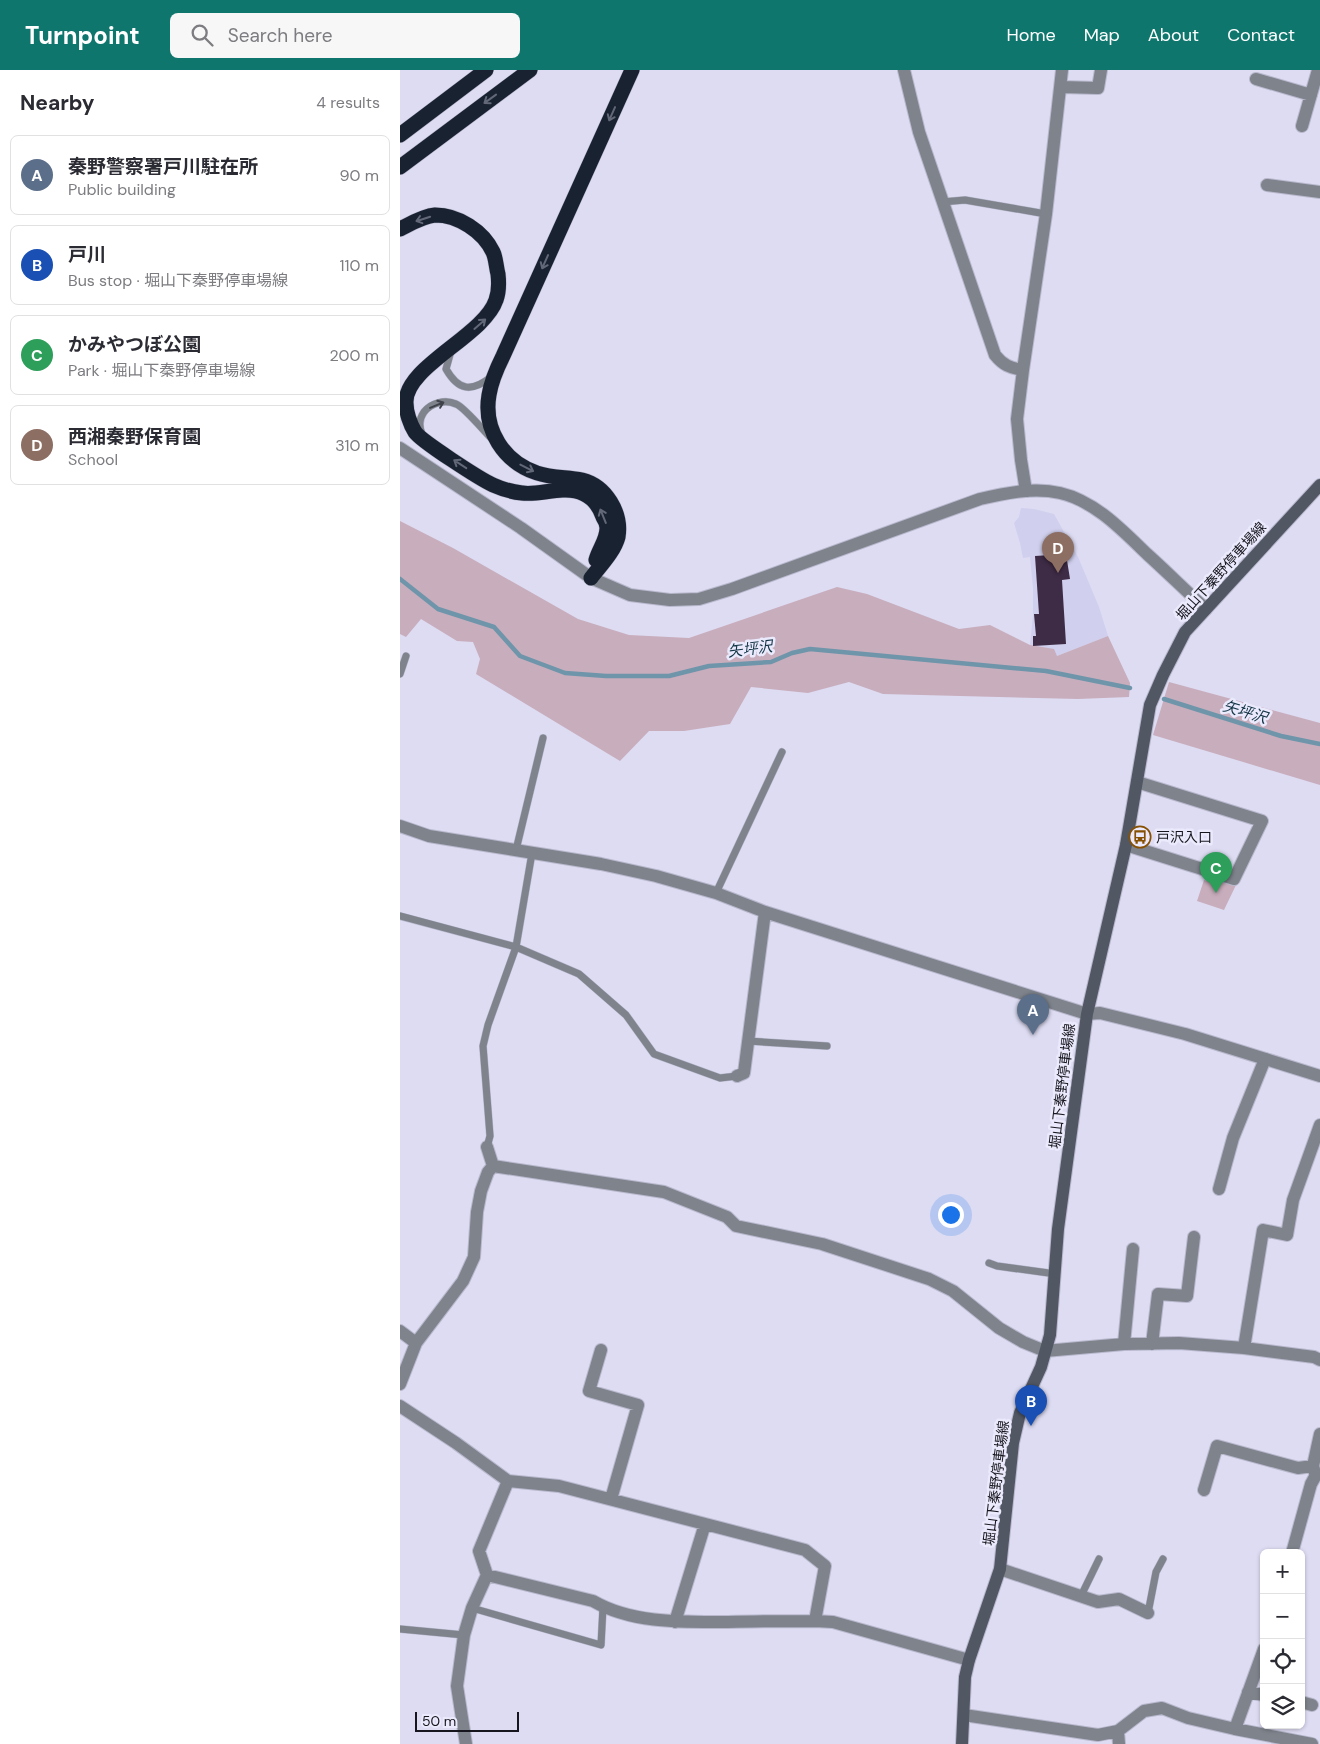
<!DOCTYPE html>
<html lang="en">
<head>
<meta charset="utf-8">
<style>
  body { margin:0; font-family:"DM Sans","Noto Sans JP",sans-serif; background:#f7f7f7; color:#2b2b33 }
  .controls { position:absolute; right:15px; bottom:15px; display:grid; overflow:hidden; border-radius:8px; box-shadow:0 1px 4px #0004 }
  .controls button { width:45px; height:45px; display:grid; place-items:center; padding:0; border:0; border-bottom:1px solid #e1e1e2; background:#fff; color:#2b2b33; font:25px sans-serif }
  .scale { position:absolute; left:15px; bottom:12px; width:104px; box-sizing:border-box; padding-left:5px; border:2px solid #17161e; border-top:0; font-size:14px; line-height:18px; white-space:nowrap; color:#17161e; -webkit-text-stroke:4px #eaeafc; paint-order:stroke }
  .you { position:absolute; left:550px; top:1144px; width:18px; height:18px; margin:-12px; border:4px solid #fff; border-radius:50%; background:#1a73e8; box-shadow:0 0 0 8px #1a73e833 }
  .badge { display:grid; place-items:center; width:32px; height:32px; border-radius:50%; background:#0f766e; color:#fff; font-size:16px; font-weight:700 }
  .pin { position:absolute; translate:-50% -41px; filter:drop-shadow(0 1px 2px #0008) }
  .pin::after { content:''; position:absolute; top:26px; width:18px; height:15px; background:inherit; clip-path:polygon(0 0,100% 0,50% 100%) }
  .list { margin:0; padding:0; list-style:none }
  h2 { display:flex; justify-content:space-between; align-items:center; height:65px; margin:0; padding:0 20px; font-size:21px }
  h2 small { font-size:16px; font-weight:400; color:#7c7c81 }
  .list li { display:grid; grid-template-columns:32px 1fr auto; gap:15px; align-items:center; box-sizing:border-box; height:80px; margin:0 10px 10px; padding:0 10px; border:1px solid #e1e1e2; border-radius:8px }
  .list b { display:block; font-size:19px; white-space:nowrap }
  .list p { margin:0; font-size:16px; white-space:nowrap; color:#7c7c81 }
  .list em { font-size:16px; font-style:normal; color:#7c7c81 }
  .icon { flex:none; width:28px; height:28px; fill:none; stroke:currentColor; stroke-width:2; stroke-linecap:round; stroke-linejoin:round }
  .map { position:relative; flex:none; width:920px; height:1674px; overflow:hidden }
  header { display:flex; align-items:center; gap:30px; box-sizing:border-box; height:70px; padding:0 25px; background:#0f766e; color:#fff }
  header strong { font-size:24px }
  nav { display:flex; gap:28px; margin-inline-start:auto; font-size:18px }
  .search { width:350px; height:45px; background:#f7f7f7; display:flex; align-items:center; gap:12px; box-sizing:border-box; padding:0 18px; border-radius:8px; color:#7c7c81; font-size:19px }
  main { display:flex }
  aside { flex:1; background:#fff }
  .map>svg:first-child { display:block }
</style>
</head>
<body>
<header>
<strong>Turnpoint</strong>
<div class="search"><svg class="icon" aria-label="search" viewBox="0 0 24 24"><circle cx="10" cy="10" r="6"/><path d="M15 15l6 6"/></svg>Search here</div>
<nav><a>Home</a><a>Map</a><a>About</a><a>Contact</a></nav>
</header>
<main>
<aside>
<h2>Nearby<small>4 results</small></h2>
<ul class="list">
<li><span class="badge" style="background:#5c6f8a">A</span><div><b>秦野警察署戸川駐在所</b><p>Public building</p></div><em>90 m</em></li>
<li><span class="badge" style="background:#1a4fb4">B</span><div><b>戸川</b><p>Bus stop · 堀山下秦野停車場線</p></div><em>110 m</em></li>
<li><span class="badge" style="background:#2e9e5b">C</span><div><b>かみやつぼ公園</b><p>Park · 堀山下秦野停車場線</p></div><em>200 m</em></li>
<li><span class="badge" style="background:#8d6e63">D</span><div><b>西湘秦野保育園</b><p>School</p></div><em>310 m</em></li>
</ul>
</aside>
<div class="map">
<svg width="920" height="1674" viewBox="0 0 920 1674">
  <rect width="100%" height="100%" fill="#dddcf3"/>
  <path fill="#d0cfed" d="M621,438L634,439L654,444L678,487L699,537L708,566L657,586L630,575L633,545V518L630,487L623,488L620,473L614,453L619,447Z"/>
  <path fill="#c8adbc" d="M0,451L53,478L178,549L229,565L289,568L437,517L467,524L559,559L590,555L630,575L654,579L657,586L708,566L730,613L729,627L678,629L483,624L449,612L408,623L351,617L330,654L284,661H249L220,691L76,604L80,589L73,572L57,571L21,549L6,567L0,564Z
    M769,612L920,653V715L753,665Z
    M812,808L836,815L824,840L797,831L804,810L811,812Z"/>
  <g fill="none" stroke-linecap="round" stroke-linejoin="round">
    <path stroke="#6e95aa" stroke-width="4.5" d="M0,509L38,539L94,557L120,586L165,603L206,606H269L309,596L371,592L392,583L410,579L646,601L730,618
      M764,629L881,666L920,674"/>
  </g>
  <path fill="#3e2b46" d="M666,484L670,509L662,510L666,574L633,576V566H636L634,544H639L635,486Z"/>
  <g fill="none" stroke-linecap="round" stroke-linejoin="round">
    <g stroke="#b9b8cd" stroke-width="8">
      <path id="service" d="M542,132L565,130L646,144
        M51,281L46,299C58,320 71,323 91,307
        M22,364C19,357 19,349 24,342C31,333 45,329 56,334C64,337 83,360 90,367
        M0,604L6,586
        M116,780L143,668
        M316,823L382,682
        M0,846L116,877L179,904L226,945L254,984L320,1008L337,1006
        M348,971L427,976
        M87,1077L90,1066L83,976L88,955L116,877L132,783
        M589,1193L597,1196L656,1204
        M681,1526L699,1489
        M72,1538L201,1575L203,1537
        M748,1543L756,1502L763,1489
        M0,1559L64,1565"/>
    </g>
    <g stroke="#b9b8cd" stroke-width="14">
      <path id="minor" d="M504,0L519,62L595,285C603,295 610,298 623,300
        M856,9L911,25
        M661,17L698,18L701,0
        M902,56L918,0
        M867,115L920,122
        M626,421L621,390L617,349L623,300L646,144L662,0
        M0,756L29,766L201,794L256,806L316,823L365,842L687,944
        M726,775L834,809L862,751L737,712
        M337,1006L344,1003L365,842
        M87,1077L93,1096
        M93,1096L264,1122L327,1147L336,1156L422,1174L529,1209L553,1221L599,1258L623,1272L645,1281L724,1274L779,1273L844,1278L914,1287L920,1290
        M819,1119L833,1068L865,989
        M0,1261L16,1273
        M724,1274L733,1179
        M752,1274L758,1224L787,1226L794,1167
        M844,1278L863,1160L887,1165L893,1130L920,1055
        M201,1280L189,1321L238,1335L211,1429
        M0,1314L16,1273L63,1211L74,1187L77,1142L81,1121L88,1102L93,1096
        M0,1336L56,1373L108,1411L159,1416L405,1480L425,1496L415,1551
        M915,1403L913,1396L920,1364
        M804,1420L817,1376L898,1398L913,1396
        M892,1483L911,1414L916,1405
        M600,1499L698,1532L719,1529L748,1543
        M87,1505L193,1531C233,1554 284,1552 328,1552C357,1551 386,1551 415,1551L433,1552L569,1590
        M275,1552L305,1454
        M848,1622L864,1625
        M901,1632L912,1635
        M564,1645L698,1665L718,1661L744,1641L762,1638L788,1648L835,1659L912,1674
        M835,1659L864,1579
        M718,1661L719,1674
        M66,1674L57,1616L64,1565L72,1538L87,1505L79,1481L108,1411"/>
    </g>
    <g stroke="#b9b8cd" stroke-width="14">
      <path id="tertiary" d="M0,378L121,458L191,508L230,525L270,530L299,529L332,519L580,429C605,423 634,417 660,423C695,431 722,460 747,484C767,502 786,521 806,539
        M687,944L700,943L785,964L920,1006"/>
    </g>
    <g stroke="#b9b8cd" stroke-width="14">
      <path id="secondary" d="M562,1674L565,1607L569,1590L600,1499L613,1373L620,1343L641,1297L650,1265L658,1159L687,944L726,775L750,635L763,605L785,562L920,415"/>
    </g>
    <g stroke="#b9b8cd" stroke-width="16">
      <path id="motorway" d="M0,65L86,0
        M0,97L130,0
        M0,159C10,154 23,146 35,145C58,145 83,161 93,182C96,188 96,197 98,204C99,213 99,222 96,230C84,266 4,297 6,333C6,342 10,354 15,362C21,371 80,409 93,415C102,419 112,422 122,423C135,425 150,420 163,420C183,419 197,429 203,447C205,450 207,454 207,458C207,470 199,479 196,490
        M191,508C200,496 214,482 218,467C222,443 206,416 182,410C167,407 152,408 137,403C104,392 83,360 89,325C91,312 97,298 103,286L232,0"/>
    </g>
    <use href="#service" stroke="#7e838c" stroke-width="7"/>
    <use href="#minor" stroke="#7e838c" stroke-width="12"/>
    <use href="#tertiary" stroke="#7e838c" stroke-width="12"/>
    <use href="#secondary" stroke="#515864" stroke-width="12"/>
    <use href="#motorway" stroke="#192231" stroke-width="15"/>
  </g>
  <defs><path id="oneway-shaft" d="M-6 0H5M1.5-3L5.5 0L1.5 3" fill="none" stroke-width="1.6" stroke-linecap="round" stroke-linejoin="round" transform="scale(1.25)"/></defs>
  <g stroke="#626878">
    <use href="#oneway-shaft" transform="translate(90 29) rotate(144)"/>
    <use href="#oneway-shaft" transform="translate(212 44) rotate(114)"/>
    <use href="#oneway-shaft" transform="translate(23 149) rotate(162)"/>
    <use href="#oneway-shaft" transform="translate(145 192) rotate(114)"/>
    <use href="#oneway-shaft" transform="translate(80 254) rotate(-41)"/>
    <use href="#oneway-shaft" transform="translate(60 394) rotate(-147)"/>
    <use href="#oneway-shaft" transform="translate(127 398) rotate(27)"/>
    <use href="#oneway-shaft" transform="translate(203 446) rotate(-112)"/>
  </g>
  <use stroke="#40424a" href="#oneway-shaft" transform="translate(37 335) rotate(-22)"/>
  <defs>
    <g id="bus-ring" transform="scale(1.125)"><circle r="9.5" fill="#eaeafc" stroke="#885102" stroke-width="1.5"/><path d="M-5-6H5V4H4V6H2V4H-2V6H-4V4H-5ZM-3.5-4V0h7V-4ZM-3.5 1.2v1.5H-2V1.2ZM2 1.2v1.5H3.5V1.2Z" fill="#885102"/></g>
  </defs>
  <g fill-rule="evenodd">
    <use href="#bus-ring" x="740" y="767"/>
  </g>
  <g text-anchor="middle" stroke-width="5" stroke-linejoin="round" paint-order="stroke">
    <g font-size="14" fill="#17161e" stroke="#eaeafc">
      <text transform="translate(821 501) rotate(-48)" y="5">堀山下秦野停車場線</text>
      <text transform="translate(662 1016) rotate(-83)" y="5">堀山下秦野停車場線</text>
      <text transform="translate(596 1413) rotate(-83)" y="5">堀山下秦野停車場線</text>
    </g>
    <g font-size="14" fill="#17161e" stroke="#eaeafc" text-anchor="start">
      <text x="756" y="772">戸沢入口</text>
    </g>
    <g font-size="15" font-style="italic" fill="#123445" stroke="#eaeafc">
      <text transform="translate(350 579) rotate(-7)" y="5">矢坪沢</text>
      <text transform="translate(845 642) rotate(17)" y="5">矢坪沢</text>
    </g>
  </g>
</svg>
<div class="controls">
<button>+</button>
<button>−</button>
<button><svg class="icon" aria-label="locate" viewBox="0 0 24 24"><circle cx="12" cy="12" r="6"/><path d="M12 2v4M12 18v4M2 12h4M18 12h4"/></svg></button>
<button><svg class="icon" aria-label="layers" viewBox="0 0 24 24"><path d="M12 4l9 5-9 5-9-5zM3 14l9 5 9-5"/></svg></button>
</div>
<div class="scale">50 m</div>
<div class="you"></div>
<div class="pin badge" style="left:633px;top:965px;background:#5c6f8a">A</div>
<div class="pin badge" style="left:631px;top:1356px;background:#1a4fb4">B</div>
<div class="pin badge" style="left:816px;top:823px;background:#2e9e5b">C</div>
<div class="pin badge" style="left:658px;top:503px;background:#8d6e63">D</div>
</div>
</main>
</body>
</html>
